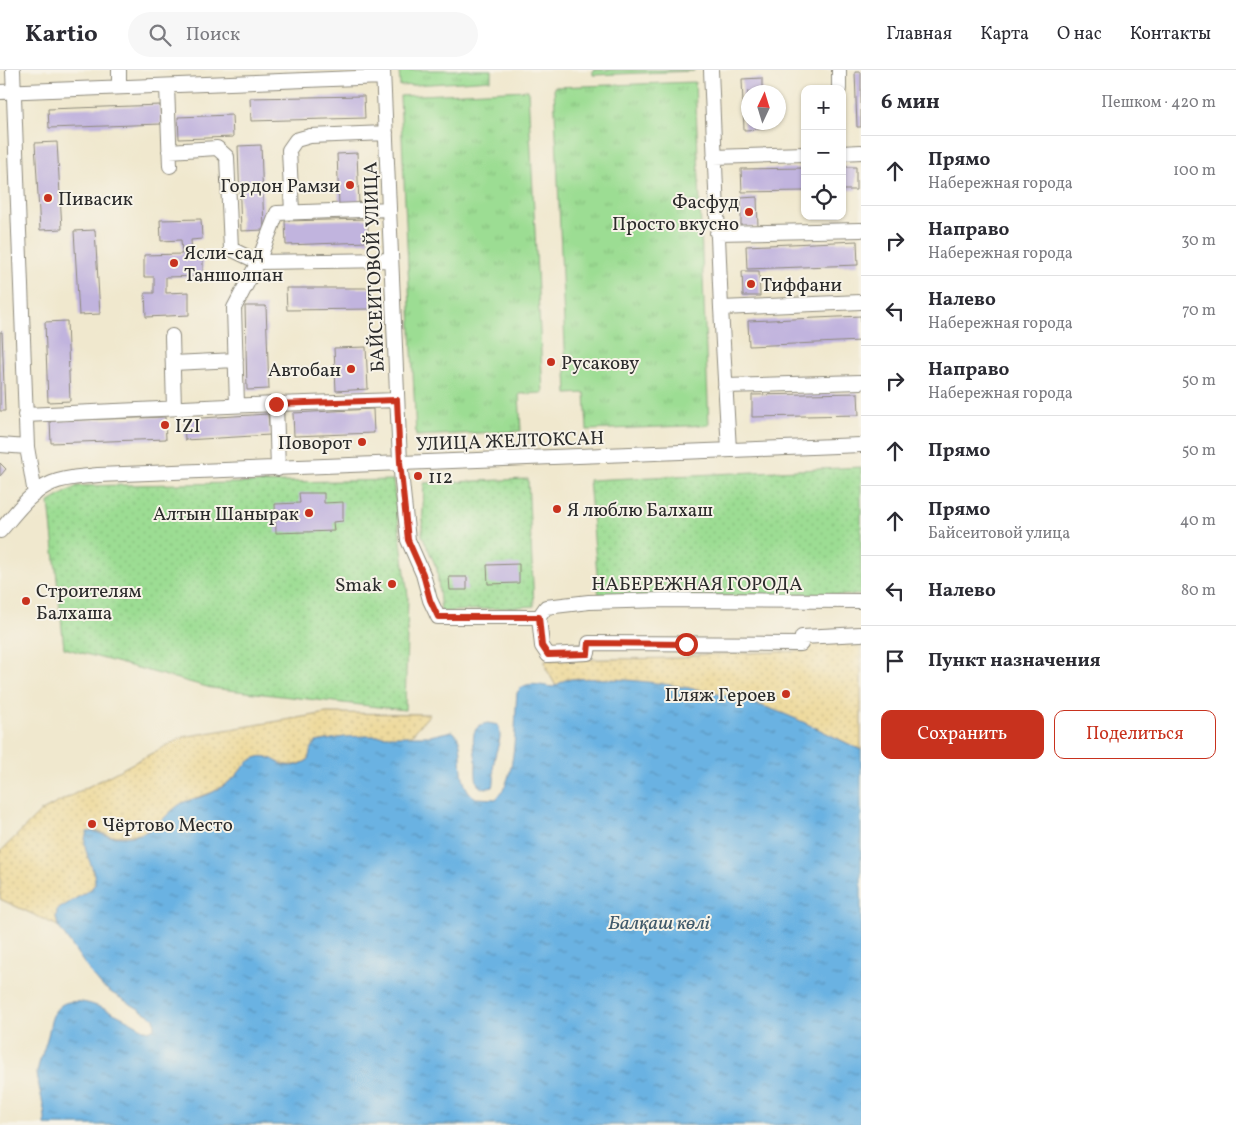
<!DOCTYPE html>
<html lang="ru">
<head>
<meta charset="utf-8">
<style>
  body { margin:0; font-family:Vollkorn,serif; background:#f7f7f7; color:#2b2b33 }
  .controls { position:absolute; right:15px; top:15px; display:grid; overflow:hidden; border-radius:10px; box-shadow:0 1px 4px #0004 }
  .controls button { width:45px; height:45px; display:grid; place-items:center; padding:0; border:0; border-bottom:1px solid #e1e1e2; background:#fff; color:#2b2b33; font:25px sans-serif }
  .compass { position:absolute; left:741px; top:15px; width:45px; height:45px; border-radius:50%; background:#fff; box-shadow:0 1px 4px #0004; rotate:4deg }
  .stop { position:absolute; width:15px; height:15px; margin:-11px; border:4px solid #c8321e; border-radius:50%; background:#fff }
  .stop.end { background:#c8321e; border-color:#fff; box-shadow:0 1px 5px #0008 }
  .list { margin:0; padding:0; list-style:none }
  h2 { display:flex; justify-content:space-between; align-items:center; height:65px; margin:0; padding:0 20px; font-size:21px }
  h2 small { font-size:16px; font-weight:400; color:#7c7c81 }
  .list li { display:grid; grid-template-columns:32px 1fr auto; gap:15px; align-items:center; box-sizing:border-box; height:70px; padding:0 20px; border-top:1px solid #e1e1e2 }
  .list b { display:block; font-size:19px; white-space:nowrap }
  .list p { margin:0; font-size:16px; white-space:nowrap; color:#7c7c81 }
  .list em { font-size:16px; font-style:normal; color:#7c7c81 }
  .actions { display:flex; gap:10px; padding:15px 20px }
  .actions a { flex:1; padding:11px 0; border:1px solid #c8321e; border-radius:10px; text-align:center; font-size:18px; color:#c8321e }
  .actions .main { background:#c8321e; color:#fff }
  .icon { flex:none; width:28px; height:28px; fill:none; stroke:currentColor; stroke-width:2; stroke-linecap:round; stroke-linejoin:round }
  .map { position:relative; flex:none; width:861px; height:1055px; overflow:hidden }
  header { display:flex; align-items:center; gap:30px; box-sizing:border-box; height:70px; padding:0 25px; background:#fff; border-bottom:1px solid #e1e1e2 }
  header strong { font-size:24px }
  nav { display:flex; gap:28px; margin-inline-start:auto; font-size:18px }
  .search { width:350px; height:45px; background:#f7f7f7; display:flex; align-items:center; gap:12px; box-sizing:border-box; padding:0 18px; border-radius:28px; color:#7c7c81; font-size:19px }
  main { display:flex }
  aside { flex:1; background:#fff }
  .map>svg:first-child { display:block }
</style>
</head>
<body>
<header>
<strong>Kartio</strong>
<div class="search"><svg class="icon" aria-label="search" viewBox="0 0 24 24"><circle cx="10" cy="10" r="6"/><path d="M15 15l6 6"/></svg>Поиск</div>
<nav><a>Главная</a><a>Карта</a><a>О нас</a><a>Контакты</a></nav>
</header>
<main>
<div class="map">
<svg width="861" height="1055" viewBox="0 0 861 1055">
  <defs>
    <pattern id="grass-tufts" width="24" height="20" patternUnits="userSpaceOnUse" patternTransform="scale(1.25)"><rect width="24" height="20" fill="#9cdd93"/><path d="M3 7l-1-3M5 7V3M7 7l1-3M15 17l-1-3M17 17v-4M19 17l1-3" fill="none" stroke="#87be7f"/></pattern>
    <pattern id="sand-dots" width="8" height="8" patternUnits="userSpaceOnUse" patternTransform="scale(1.25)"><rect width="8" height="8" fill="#eeda9e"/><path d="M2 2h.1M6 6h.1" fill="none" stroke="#cb8" stroke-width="1.8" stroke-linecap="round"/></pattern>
    <pattern id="park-dots" width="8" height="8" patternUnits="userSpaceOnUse" patternTransform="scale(1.25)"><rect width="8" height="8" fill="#9cdd93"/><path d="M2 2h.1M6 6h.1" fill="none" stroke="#87be7f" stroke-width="1.8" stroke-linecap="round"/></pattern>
    <pattern id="water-ripples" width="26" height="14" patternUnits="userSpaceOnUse" patternTransform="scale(1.25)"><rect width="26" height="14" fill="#6bb2e2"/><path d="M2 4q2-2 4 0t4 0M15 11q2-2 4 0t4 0" fill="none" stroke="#5891b7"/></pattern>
  </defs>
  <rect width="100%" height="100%" fill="#f7f3e8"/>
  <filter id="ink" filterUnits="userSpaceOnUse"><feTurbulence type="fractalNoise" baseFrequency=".02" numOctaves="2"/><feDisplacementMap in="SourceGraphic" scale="10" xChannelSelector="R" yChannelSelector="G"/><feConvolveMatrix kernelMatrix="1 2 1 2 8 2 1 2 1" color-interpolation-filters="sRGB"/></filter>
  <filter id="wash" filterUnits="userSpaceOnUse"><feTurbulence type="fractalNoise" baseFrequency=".0096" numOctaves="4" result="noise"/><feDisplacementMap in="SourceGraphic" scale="20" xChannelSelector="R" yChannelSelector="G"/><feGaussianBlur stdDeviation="1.12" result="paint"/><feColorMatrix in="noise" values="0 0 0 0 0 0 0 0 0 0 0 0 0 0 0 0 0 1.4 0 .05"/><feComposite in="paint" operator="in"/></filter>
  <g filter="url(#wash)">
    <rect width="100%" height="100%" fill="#f0e8ce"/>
    <path fill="url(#grass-tufts)" stroke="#64845f" d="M399,0H491V10L400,16Z
      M593,0H694V1L593,5Z
      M695,12L709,355L587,360L585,323L567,324L554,17Z
      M528,20L543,323L519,324L521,361L416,366L400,26Z"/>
    <path fill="url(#sand-dots)" stroke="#8c8264" d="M861,568V680C833,666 804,652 775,641C722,621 663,612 607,610C588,609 572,605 556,616L546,598L545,590L683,588L692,585L805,581L808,570Z
      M327,643L430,644L410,667C378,666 347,665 316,672L308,690C293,699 282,695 267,687L246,694L232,710L221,717L213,722L190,730L174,739L151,760L141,764L111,766L93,760L86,765C84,785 96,796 95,814L91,819L58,840L56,847L58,856L0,829V782L40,742L183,667Z"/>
    <path fill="url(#park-dots)" stroke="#64845f" d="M861,397V525L599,527L589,410Z
      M528,409L534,536L441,542L437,499L422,465L424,413Z
      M393,410L408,526L405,640L211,618L64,578L49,432L77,416Z"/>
    <path fill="url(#water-ripples)" stroke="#4b6e86" d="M571,609C634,606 715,619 774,640C804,651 832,666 861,680V1055H45C46,1037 38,1020 37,1002C39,991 44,980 47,969C50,960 50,948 56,940C74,915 129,952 148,961L153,959L155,956L154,948L112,923L102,916L91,903L58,856L56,847L57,840L91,819L95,814C96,796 79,780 87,762C95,760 101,765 109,766C119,768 134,767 143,763C157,758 166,744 179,735C186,730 195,729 204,726C213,723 222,717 230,711C240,704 245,690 258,687C276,682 281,707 308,690L311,678L316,672L344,667L364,666H430L452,661C470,671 451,713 476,728L496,729C518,709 514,651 517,623C525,609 540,616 553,617L565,610Z
      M488,653L498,655C504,669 495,679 494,692C492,701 496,708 493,717L483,719L478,715C475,707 476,700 476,692C475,677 466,656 488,653Z"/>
    <g id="blocks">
      <path fill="#c1b4de" d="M855,2H861V57H857Z
        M762,8V22H748V52H763L764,59L744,60L742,9Z
        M364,26L365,48L251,51L250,28Z
        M160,35L161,54L49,58L48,39Z
        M232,45L233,67L179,69L178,47Z
        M57,72L62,159L40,160L35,73Z
        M261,75L264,160L241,161L238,76Z
        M357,83L359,135H339L337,84Z
        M842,97H856V120H842Z
        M805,98V121L742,122L741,99Z
        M757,127L758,157H741V128Z
        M201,149L202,169L191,170L192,184H203V206L166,207V223L189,222V245L146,247L145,223H154V207H144V185L182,184L181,170L161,171L160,150Z
        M368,149V172L286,175L285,151Z
        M95,160L100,244L79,245L74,161Z
        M857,171L858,195L747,199L746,176Z
        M742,201H759L760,226H743Z
        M286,218H372V239L287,240Z
        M245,236H266L269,319L247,320Z
        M861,246V271L749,276L748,251Z
        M67,251L70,331L48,332L45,252Z
        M0,262H2L5,341H0Z
        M366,277L368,319L336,321L334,278Z
        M858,323L859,345L752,347V325Z
        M373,339L374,363L294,366L293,343Z
        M268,344L270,365L185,370L184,349Z
        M165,347L166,369L51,373L50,351Z
        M0,393L6,399L0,406Z
        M299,423H324V433L343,432V451L333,452L334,461L276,463L275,434L300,433Z
        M519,494V513L488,514L487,495Z
        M449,507H467V520H450Z"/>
    </g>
  </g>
  <g filter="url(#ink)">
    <use href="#blocks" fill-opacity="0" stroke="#8e8a7c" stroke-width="1"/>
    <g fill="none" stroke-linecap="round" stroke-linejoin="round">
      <g stroke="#8e8a7c" stroke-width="16">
        <path id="minor" d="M13,0L27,377L35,424
          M119,0V17
          M383,0L400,392L408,470L423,504L430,530L438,547H539
          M711,0L721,238L729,380
          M839,0V19
          M167,16L170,96
          M0,22L383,7
          M169,81L217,78L227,87L231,179L258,192L277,143L389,139
          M842,83L861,82
          M714,87L805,84
          M292,142L289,80L296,70L310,66L386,63
          M717,163L861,160
          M721,238L861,232
          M172,266L174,338
          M173,293L236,290
          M725,316L861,312
          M276,334L397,330
          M237,335L234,238L258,192L391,190
          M25,345L276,334L278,399
          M0,375L27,377
          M0,461C15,444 30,422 52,413C66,407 83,407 98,405L861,375
          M861,531L663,530L589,532L546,537L539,547L542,576L548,585L588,583L589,573L801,574L802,567L861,564"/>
      </g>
      <use href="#minor" stroke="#fff" stroke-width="14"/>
    </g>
  </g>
  <g fill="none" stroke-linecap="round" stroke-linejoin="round" filter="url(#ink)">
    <path stroke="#c8321e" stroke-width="6" d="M276,334L397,330L400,392L408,470L423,504L430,530L438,547H539L542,576L548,585L588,584L589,573L686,574"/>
  </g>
  <g fill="#c8321e" stroke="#f7f3e8" stroke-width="2">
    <circle cx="350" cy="115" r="5"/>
    <circle cx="48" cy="128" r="5"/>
    <circle cx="749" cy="142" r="5"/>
    <circle cx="174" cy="193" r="5"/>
    <circle cx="751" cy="214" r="5"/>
    <circle cx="551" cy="292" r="5"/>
    <circle cx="351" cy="299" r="5"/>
    <circle cx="165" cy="355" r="5"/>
    <circle cx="362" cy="372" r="5"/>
    <circle cx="418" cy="406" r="5"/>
    <circle cx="557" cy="439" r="5"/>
    <circle cx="309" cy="443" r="5"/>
    <circle cx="392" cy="514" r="5"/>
    <circle cx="26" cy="531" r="5"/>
    <circle cx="786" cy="624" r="5"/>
    <circle cx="92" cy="754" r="5"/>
  </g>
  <g text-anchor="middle" stroke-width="4" stroke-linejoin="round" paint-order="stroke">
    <g font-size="19" fill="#2b2b2b" stroke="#f7f3e8" text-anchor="start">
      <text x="340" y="122" text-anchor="end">Гордон Рамзи</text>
      <text x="58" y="135">Пивасик</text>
      <text x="739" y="138" text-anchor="end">Фасфуд<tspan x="739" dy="22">Просто вкусно</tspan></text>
      <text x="184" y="189">Ясли-сад<tspan x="184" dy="22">Таншолпан</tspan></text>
      <text x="761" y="221">Тиффани</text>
      <text x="561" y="299">Русакову</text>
      <text x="341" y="306" text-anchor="end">Автобан</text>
      <text x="175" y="362">IZI</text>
      <text x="352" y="379" text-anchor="end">Поворот</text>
      <text x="428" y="413">112</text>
      <text x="567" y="446">Я люблю Балхаш</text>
      <text x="299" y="450" text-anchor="end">Алтын Шанырак</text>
      <text x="382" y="521" text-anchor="end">Smak</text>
      <text x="36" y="527">Строителям<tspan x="36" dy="22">Балхаша</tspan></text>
      <text x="776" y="631" text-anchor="end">Пляж Героев</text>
      <text x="102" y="761">Чёртово Место</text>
    </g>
    <g font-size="19" fill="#2b2b2b" stroke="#f7f3e8">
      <text transform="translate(373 197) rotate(-92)" y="7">БАЙСЕИТОВОЙ УЛИЦА</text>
      <text transform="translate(510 370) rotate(-2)" y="7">УЛИЦА ЖЕЛТОКСАН</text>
      <text x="697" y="520">НАБЕРЕЖНАЯ ГОРОДА</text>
    </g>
    <g font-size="20" font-style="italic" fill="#415a6b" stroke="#f7f3e8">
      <text x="659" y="859">Балқаш көлі</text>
    </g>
  </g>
</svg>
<div class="controls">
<button>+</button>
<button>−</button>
<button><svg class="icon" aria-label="locate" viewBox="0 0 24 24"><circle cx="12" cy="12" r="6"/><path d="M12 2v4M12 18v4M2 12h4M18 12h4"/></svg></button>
</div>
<svg class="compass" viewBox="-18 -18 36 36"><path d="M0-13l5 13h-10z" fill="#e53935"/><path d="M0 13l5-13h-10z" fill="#7c7c81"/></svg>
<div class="stop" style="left:686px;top:574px"></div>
<div class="stop end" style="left:276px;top:334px"></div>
</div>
<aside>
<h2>6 мин<small>Пешком · 420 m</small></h2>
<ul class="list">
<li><svg class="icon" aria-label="ahead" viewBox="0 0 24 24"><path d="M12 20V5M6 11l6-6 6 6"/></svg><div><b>Прямо</b><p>Набережная города</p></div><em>100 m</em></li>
<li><svg class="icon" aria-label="right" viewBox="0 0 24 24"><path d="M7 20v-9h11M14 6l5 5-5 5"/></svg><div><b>Направо</b><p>Набережная города</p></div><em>30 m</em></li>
<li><svg class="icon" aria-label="left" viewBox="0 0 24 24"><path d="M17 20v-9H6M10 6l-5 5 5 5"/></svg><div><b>Налево</b><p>Набережная города</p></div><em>70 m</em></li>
<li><svg class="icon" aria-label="right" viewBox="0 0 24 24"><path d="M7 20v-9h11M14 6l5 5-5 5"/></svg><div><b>Направо</b><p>Набережная города</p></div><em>50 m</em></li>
<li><svg class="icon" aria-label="ahead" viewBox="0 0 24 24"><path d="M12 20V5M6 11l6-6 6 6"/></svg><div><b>Прямо</b></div><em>50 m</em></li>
<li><svg class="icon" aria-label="ahead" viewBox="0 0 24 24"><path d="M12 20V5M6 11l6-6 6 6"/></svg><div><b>Прямо</b><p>Байсеитовой улица</p></div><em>40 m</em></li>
<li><svg class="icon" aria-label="left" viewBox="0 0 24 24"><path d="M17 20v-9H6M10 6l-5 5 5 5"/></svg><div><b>Налево</b></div><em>80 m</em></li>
<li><svg class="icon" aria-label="arrive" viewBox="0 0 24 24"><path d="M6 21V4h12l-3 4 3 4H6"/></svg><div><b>Пункт назначения</b></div></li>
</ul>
<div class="actions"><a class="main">Сохранить</a><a>Поделиться</a></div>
</aside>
</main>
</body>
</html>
